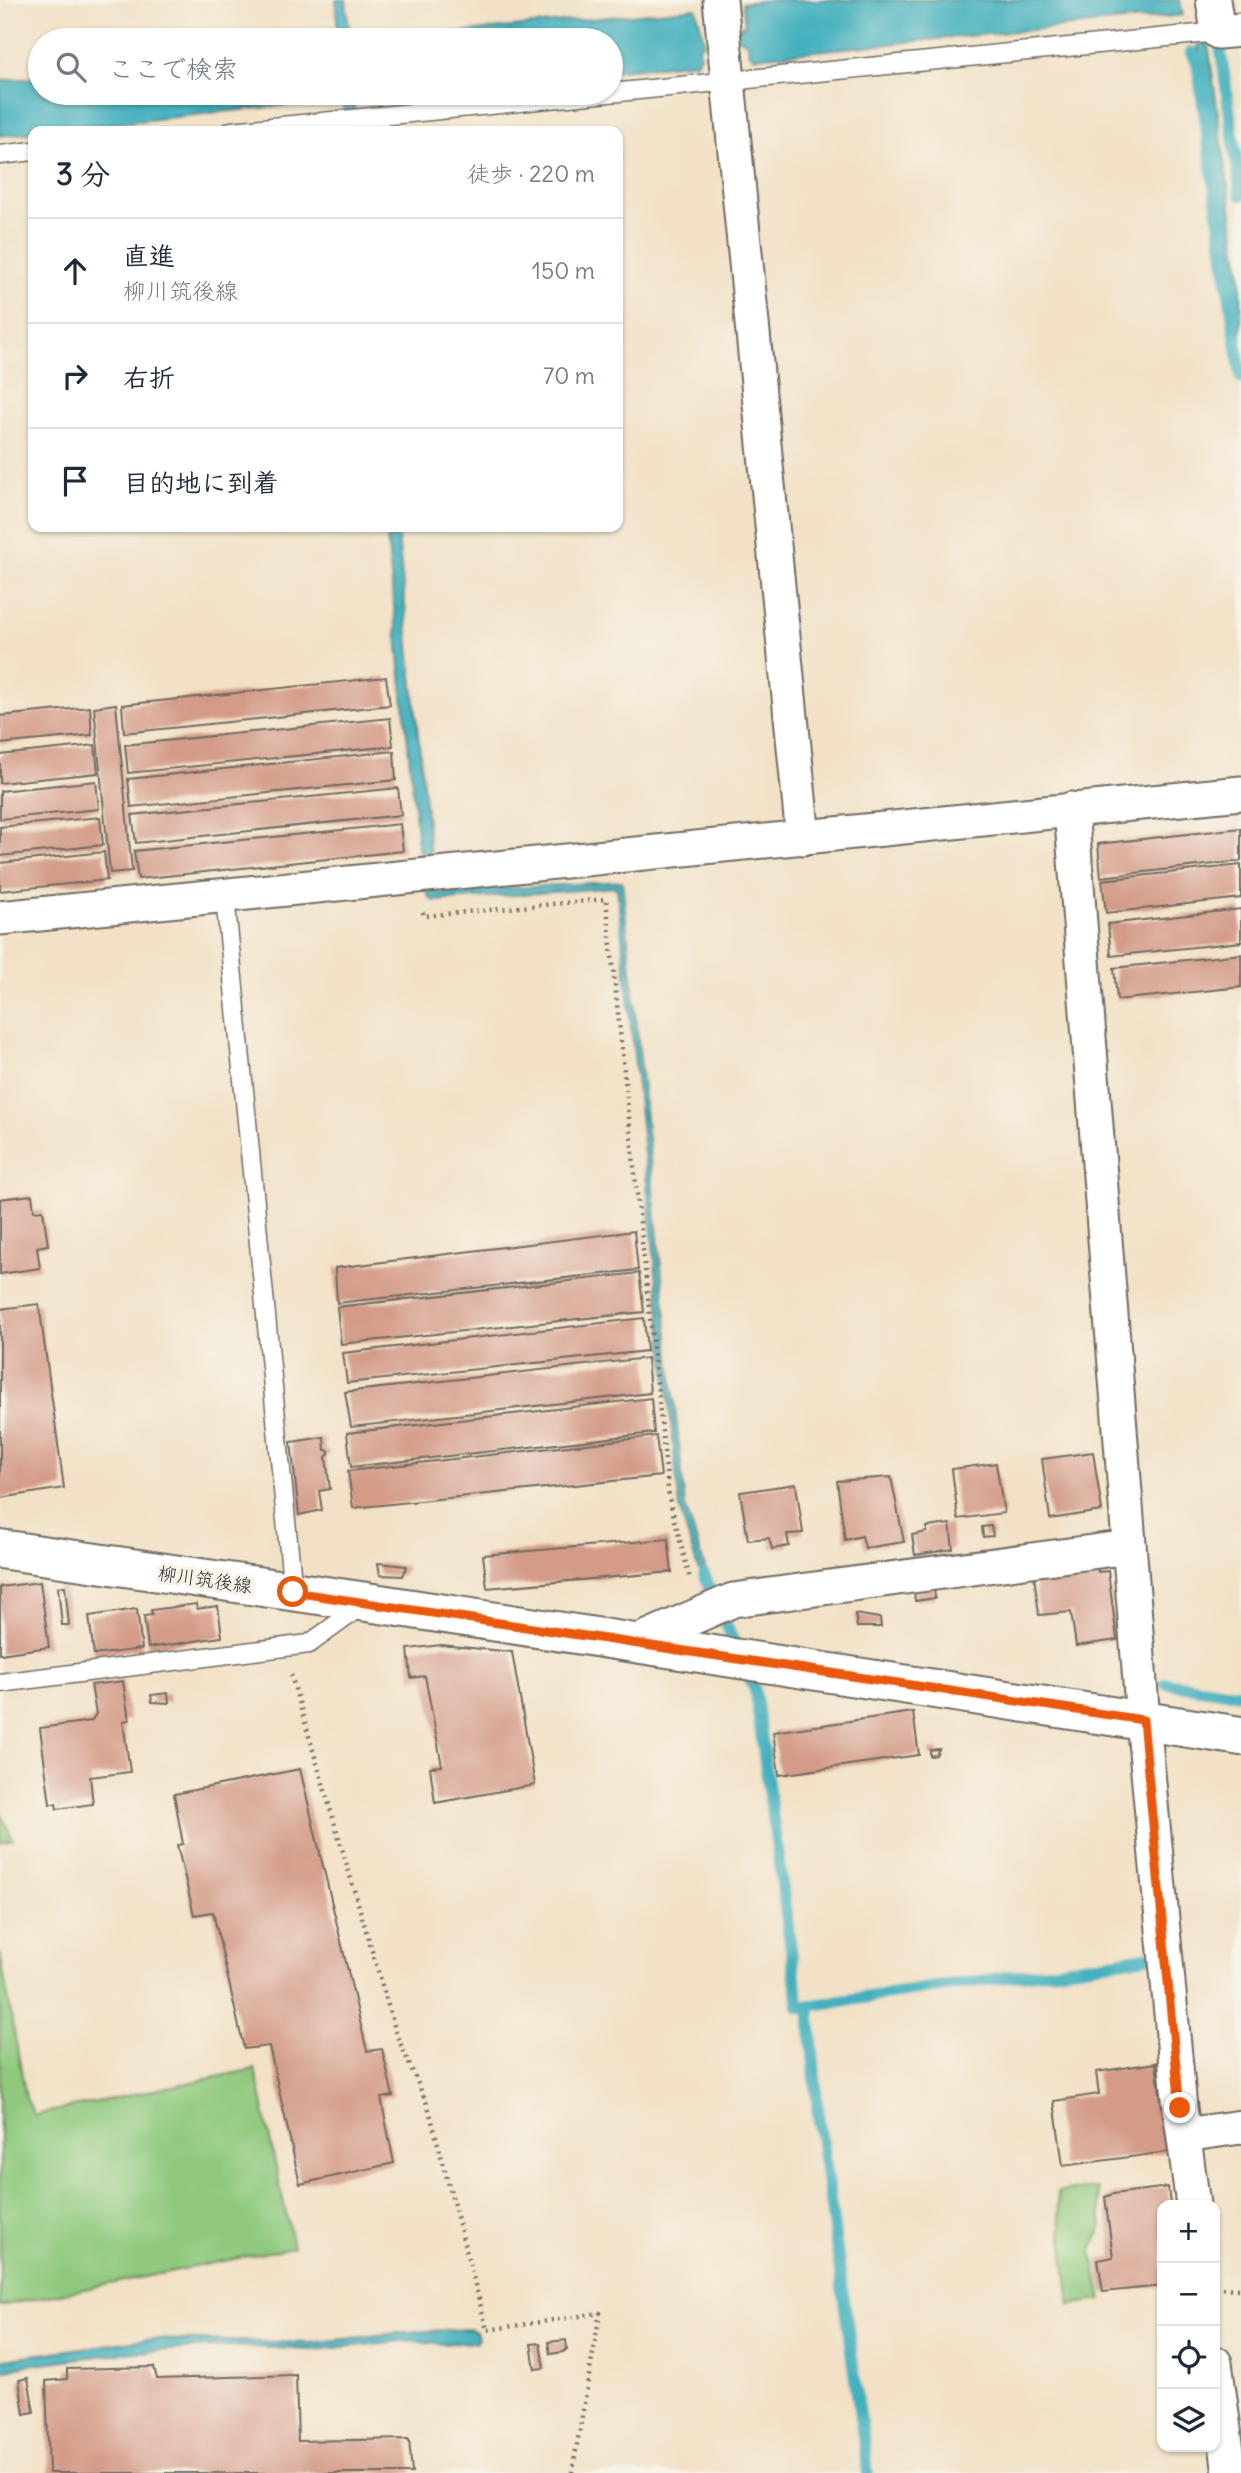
<!DOCTYPE html>
<html lang="ja">
<head>
<meta charset="utf-8">
<style>
  body { margin:0; font-family:Delius,"Klee One",sans-serif; background:#f2f2f3; color:#1f2937 }
  .controls { position:absolute; right:21px; bottom:21px; display:grid; overflow:hidden; border-radius:14px; box-shadow:0 2px 5px #0004 }
  .controls button { width:63px; height:63px; display:grid; place-items:center; padding:0; border:0; border-bottom:2px solid #e0e1e3; background:#fff; color:#1f2937; font:35px sans-serif }
  .stop { position:absolute; width:21px; height:21px; margin:-16px; border:5px solid #ea580c; border-radius:50%; background:#fff }
  .stop.end { background:#ea580c; border-color:#fff; box-shadow:0 2px 7px #0008 }
  .list { margin:0; padding:0; list-style:none }
  h2 { display:flex; justify-content:space-between; align-items:center; height:91px; margin:0; padding:0 28px; font-size:30px }
  h2 small { font-size:23px; font-weight:400; color:#747a83 }
  .list li { display:grid; grid-template-columns:46px 1fr auto; gap:21px; align-items:center; box-sizing:border-box; height:105px; padding:0 28px; border-top:2px solid #e0e1e3 }
  .list b { display:block; font-size:26px; white-space:nowrap }
  .list p { margin:0; font-size:23px; white-space:nowrap; color:#747a83 }
  .list em { font-size:23px; font-style:normal; color:#747a83 }
  .icon { flex:none; width:38px; height:38px; fill:none; stroke:currentColor; stroke-width:2; stroke-linecap:round; stroke-linejoin:round }
  .map { position:relative; flex:none; width:1241px; height:2473px; overflow:hidden }
  .search { position:absolute; background:#fff; box-shadow:0 2px 5px #0004; left:28px; top:28px; width:595px; height:77px; display:flex; align-items:center; gap:18px; box-sizing:border-box; padding:0 24px; border-radius:38px; color:#747a83; font-size:26px }
  .panel { position:absolute; background:#fff; box-shadow:0 2px 5px #0004; left:28px; top:126px; width:595px; height:406px; border-radius:14px }
  .map>svg:first-child { display:block }
</style>
</head>
<body>
<div class="map">
<svg width="1241" height="2473" viewBox="0 0 1241 2473">
  <rect width="100%" height="100%" fill="#f7f3e8"/>
  <filter id="ink" filterUnits="userSpaceOnUse"><feTurbulence type="fractalNoise" baseFrequency=".0143" numOctaves="2"/><feDisplacementMap in="SourceGraphic" scale="14" xChannelSelector="R" yChannelSelector="G"/><feConvolveMatrix kernelMatrix="1 2 1 2 8 2 1 2 1" color-interpolation-filters="sRGB"/></filter>
  <filter id="wash" filterUnits="userSpaceOnUse"><feTurbulence type="fractalNoise" baseFrequency=".00686" numOctaves="4" result="noise"/><feDisplacementMap in="SourceGraphic" scale="28" xChannelSelector="R" yChannelSelector="G"/><feGaussianBlur stdDeviation="1.57" result="paint"/><feColorMatrix in="noise" values="0 0 0 0 0 0 0 0 0 0 0 0 0 0 0 0 0 1.4 0 .05"/><feComposite in="paint" operator="in"/></filter>
  <g filter="url(#wash)">
    <rect width="100%" height="100%" fill="#f2e1c6"/>
    <path fill="#8ec97d" stroke="#5c7a54" stroke-width="2" d="M0,1812L13,1839L0,1842Z
      M0,1953L26,2098L34,2115L255,2069L293,2247L0,2306Z
      M1097,2188L1102,2225L1092,2251L1102,2300L1070,2305L1057,2192Z"/>
    <path fill="#42b0be" stroke="#366e74" stroke-width="2" d="M336,0H346L350,40H338Z
      M770,0H1180L1183,15L754,57L749,52L748,43L738,38L736,28L745,25L742,3Z
      M696,8L705,44L699,45L700,55L696,62L611,71V40H388Z
      M1208,43L1241,279V352L1197,45Z
      M40,77V93H407L356,98L354,104L356,131H346L343,99L0,136V81Z
      M386,527H397L430,852L419,854Z
      M622,881L685,1506L712,1589L705,1591L680,1510L617,887L434,901L428,896L427,891L434,889L436,893Z
      M470,2329L476,2332L478,2339L475,2342L444,2344L411,2340L313,2350L227,2346L122,2353L27,2365L0,2372V2360L4,2359L147,2339L310,2343L406,2332Z"/>
    <g fill="none" stroke-linecap="round" stroke-linejoin="round">
      <path stroke="#42b0be" stroke-width="12" d="M1220,45L1241,195
        M1191,52L1197,62L1241,378
        M704,1574L755,1690L799,2007L1153,1956
        M1165,1683L1241,1694
        M809,2006L818,2114L868,2473"/>
    </g>
    <g id="blocks">
      <path fill="#d49b89" d="M386,677L390,705L124,733L122,705Z
        M116,704L132,871L110,873L94,707Z
        M90,707L92,735L0,744V716Z
        M390,718L393,746L128,773L125,745Z
        M95,745L98,773L0,783V755Z
        M394,751L396,780L131,807L128,779Z
        M96,781L99,809L0,819V791Z
        M398,788L401,815L136,843L132,815Z
        M100,817L103,845L0,856V827Z
        M400,824L403,851L138,879L134,851Z
        M1241,828V861L1101,877L1098,844Z
        M104,852L107,880L0,891V863Z
        M1241,865V898L1106,913L1102,880Z
        M1241,909V942L1111,956L1108,924Z
        M1241,954V987L1117,1000L1114,968Z
        M32,1195L34,1211L43,1210L48,1245L37,1247L40,1268L0,1274V1199Z
        M634,1231L638,1270L337,1303L335,1268Z
        M639,1273L644,1312L341,1344L337,1307Z
        M39,1304L64,1488L0,1498V1309Z
        M644,1318L647,1351L347,1383L343,1353Z
        M647,1358L650,1393L351,1427L345,1392Z
        M651,1398L654,1433L351,1467L347,1433Z
        M656,1436L661,1476L353,1508L348,1471Z
        M324,1437L325,1450L329,1451V1454L326,1457L330,1489L319,1491L322,1510L299,1515L291,1442Z
        M1093,1452L1102,1511L1050,1519L1042,1459Z
        M996,1463L1004,1513L958,1519L952,1469Z
        M891,1477L904,1542L865,1548L862,1536L845,1540L837,1481Z
        M796,1484L803,1533L787,1534L789,1546L772,1549L769,1538L748,1540L740,1492Z
        M950,1524L953,1549L915,1555L912,1535L927,1532V1527Z
        M991,1526L993,1536L983,1537L982,1527Z
        M668,1539L672,1572L487,1588L483,1555Z
        M378,1563L407,1566L403,1576L380,1575Z
        M1097,1566L1098,1572L1108,1571L1117,1640L1076,1646L1071,1612L1039,1615L1034,1575Z
        M40,1582L49,1647L0,1654V1587Z
        M65,1586L69,1625H62L58,1587Z
        M934,1587L935,1598L915,1601L914,1590Z
        M196,1604L197,1609L218,1606L222,1637L148,1648L144,1616L152,1615L151,1610Z
        M137,1609L142,1649L94,1655L89,1616Z
        M855,1614L880,1618L881,1627H857Z
        M441,1645L512,1652L535,1785L435,1803L430,1767L442,1766L425,1676L411,1678L408,1649Z
        M123,1681L129,1720L123,1721L130,1772L90,1777L93,1804L57,1809L56,1804H50L40,1728L91,1721L96,1714L91,1685Z
        M168,1693L169,1703L152,1702L151,1695Z
        M913,1712L919,1755L779,1775L773,1732Z
        M939,1749L936,1755L930,1756V1750Z
        M300,1769L367,2051L382,2049L393,2096L381,2098L394,2163L300,2184L269,2046L244,2049L213,1912L194,1915L177,1845L183,1844L174,1794Z
        M1156,2063L1168,2152L1063,2166L1054,2101L1099,2094L1096,2072Z
        M1168,2187L1170,2205H1162V2286L1103,2292L1098,2260L1113,2257L1105,2197L1113,2194Z
        M566,2340L567,2349L563,2352L550,2354L548,2342Z
        M540,2343L544,2368L535,2369L531,2344Z
        M154,2367L157,2379L296,2375L298,2441L409,2439L412,2473H49L46,2381L67,2379V2369Z
        M28,2378L34,2412L24,2414L19,2380Z"/>
    </g>
  </g>
  <g filter="url(#ink)">
    <use href="#blocks" fill-opacity="0" stroke="#716b61" stroke-width="2"/>
    <g fill="none" stroke-linecap="round" stroke-linejoin="round">
      <g stroke="#716b61" stroke-width="21">
        <path id="lane" d="M231,131L1218,32
          M0,155L33,151
          M225,896L293,1592
          M0,1683L309,1644L363,1605"/>
      </g>
      <g stroke="#716b61" stroke-width="37">
        <path id="street" d="M720,0L803,838
          M1213,0L1218,32L1241,30
          M1071,809L1143,1720L1180,2108L1193,2205
          M0,918L1241,793
          M632,1644L733,1600L1129,1547
          M1184,2135L1241,2127
          M1215,2363L1230,2473"/>
      </g>
      <g stroke="#716b61" stroke-width="42">
        <path id="secondary" d="M0,1549L367,1602L1241,1736"/>
      </g>
      <path stroke="#716b61" stroke-width="4.5" stroke-dasharray="2 5" stroke-linecap="butt" d="M423,912L424,916L606,899L669,1498L690,1579
        M291,1675L397,2036L428,2106L487,2330L600,2313L572,2473
        M1215,2288L1241,2289"/>
      <use href="#lane" stroke="#fff" stroke-width="18"/>
      <use href="#street" stroke="#fff" stroke-width="33"/>
      <use href="#secondary" stroke="#fff" stroke-width="38"/>
    </g>
  </g>
  <g fill="none" stroke-linecap="round" stroke-linejoin="round" filter="url(#ink)">
    <path stroke="#ea580c" stroke-width="9" d="M293,1592L1143,1720L1180,2108"/>
  </g>
  <g text-anchor="middle" stroke-width="6" stroke-linejoin="round" paint-order="stroke">
    <g font-size="19" fill="#2b2b2b" stroke="#f7f3e8">
      <text transform="translate(205 1579) rotate(8)" y="7">柳川筑後線</text>
    </g>
  </g>
</svg>
<div class="controls">
<button>+</button>
<button>−</button>
<button><svg class="icon" aria-label="locate" viewBox="0 0 24 24"><circle cx="12" cy="12" r="6"/><path d="M12 2v4M12 18v4M2 12h4M18 12h4"/></svg></button>
<button><svg class="icon" aria-label="layers" viewBox="0 0 24 24"><path d="M12 4l9 5-9 5-9-5zM3 14l9 5 9-5"/></svg></button>
</div>
<div class="stop" style="left:293px;top:1592px"></div>
<div class="stop end" style="left:1180px;top:2108px"></div>
<div class="search"><svg class="icon" aria-label="search" viewBox="0 0 24 24"><circle cx="10" cy="10" r="6"/><path d="M15 15l6 6"/></svg>ここで検索</div>
<section class="panel">
<h2>3 分<small>徒歩 · 220 m</small></h2>
<ul class="list">
<li><svg class="icon" aria-label="ahead" viewBox="0 0 24 24"><path d="M12 20V5M6 11l6-6 6 6"/></svg><div><b>直進</b><p>柳川筑後線</p></div><em>150 m</em></li>
<li><svg class="icon" aria-label="right" viewBox="0 0 24 24"><path d="M7 20v-9h11M14 6l5 5-5 5"/></svg><div><b>右折</b></div><em>70 m</em></li>
<li><svg class="icon" aria-label="arrive" viewBox="0 0 24 24"><path d="M6 21V4h12l-3 4 3 4H6"/></svg><div><b>目的地に到着</b></div></li>
</ul>
</section>
</div>
</body>
</html>
